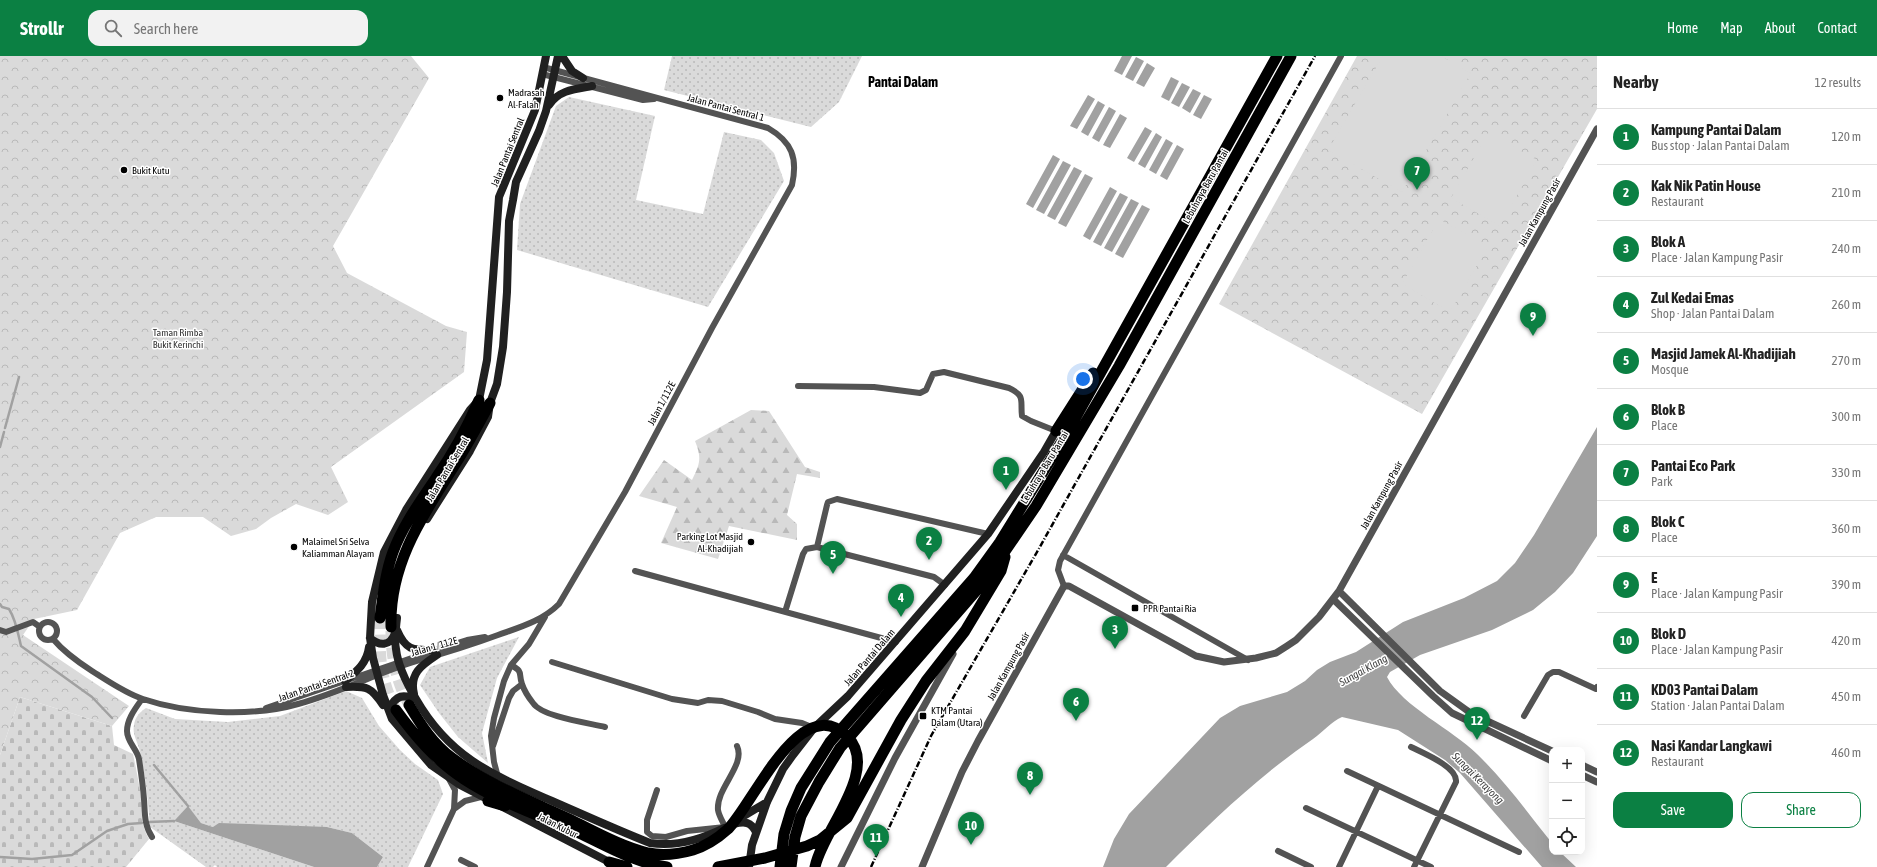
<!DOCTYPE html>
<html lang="en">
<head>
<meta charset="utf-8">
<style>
  body { margin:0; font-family:"Asap Condensed",sans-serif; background:#f2f2f2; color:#222 }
  .controls { position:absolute; right:12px; bottom:12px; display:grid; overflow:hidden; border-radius:8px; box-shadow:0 4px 16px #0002 }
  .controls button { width:36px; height:36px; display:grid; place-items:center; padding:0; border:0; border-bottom:1px solid #e0e0e0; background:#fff; color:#222; font:20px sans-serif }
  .you { position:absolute; left:1083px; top:323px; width:14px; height:14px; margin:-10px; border:3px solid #fff; border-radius:50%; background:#1a73e8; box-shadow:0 0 0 6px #1a73e833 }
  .badge { display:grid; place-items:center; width:26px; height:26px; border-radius:50%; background:#0b8043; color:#fff; font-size:13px; font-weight:700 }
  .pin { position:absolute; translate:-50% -33px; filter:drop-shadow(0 1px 2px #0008) }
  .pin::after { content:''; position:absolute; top:21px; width:14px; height:12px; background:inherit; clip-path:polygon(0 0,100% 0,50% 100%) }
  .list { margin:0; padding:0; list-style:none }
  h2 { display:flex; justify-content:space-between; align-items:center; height:52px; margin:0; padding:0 16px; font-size:17px }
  h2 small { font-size:13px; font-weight:400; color:#767676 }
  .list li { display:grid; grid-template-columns:26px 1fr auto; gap:12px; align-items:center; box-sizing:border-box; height:56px; padding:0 16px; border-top:1px solid #e0e0e0 }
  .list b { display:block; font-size:15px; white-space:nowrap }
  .list p { margin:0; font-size:13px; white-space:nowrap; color:#767676 }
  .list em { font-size:13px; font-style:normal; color:#767676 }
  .actions { display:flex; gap:8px; padding:12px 16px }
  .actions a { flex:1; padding:9px 0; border:1px solid #0b8043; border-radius:12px; text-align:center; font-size:14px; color:#0b8043 }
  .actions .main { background:#0b8043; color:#fff }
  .icon { flex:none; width:22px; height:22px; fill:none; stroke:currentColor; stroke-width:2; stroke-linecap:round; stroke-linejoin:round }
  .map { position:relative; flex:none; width:1597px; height:811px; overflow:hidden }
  header { display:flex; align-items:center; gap:24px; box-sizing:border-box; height:56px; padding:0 20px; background:#0b8043; color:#fff }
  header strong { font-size:19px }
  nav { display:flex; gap:22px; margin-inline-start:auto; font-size:14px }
  .search { width:280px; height:36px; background:#f2f2f2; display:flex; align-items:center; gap:10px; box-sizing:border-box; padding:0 14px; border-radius:12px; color:#767676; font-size:15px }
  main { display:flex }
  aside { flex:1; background:#fff }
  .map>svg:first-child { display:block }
</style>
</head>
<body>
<header>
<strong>Strollr</strong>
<div class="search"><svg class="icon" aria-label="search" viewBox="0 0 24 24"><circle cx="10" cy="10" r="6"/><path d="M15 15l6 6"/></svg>Search here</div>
<nav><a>Home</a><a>Map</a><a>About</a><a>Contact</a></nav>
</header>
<main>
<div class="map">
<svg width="1597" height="811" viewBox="0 0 1597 811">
  <defs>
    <pattern id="grass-dots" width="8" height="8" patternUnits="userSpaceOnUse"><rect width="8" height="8" fill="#dadada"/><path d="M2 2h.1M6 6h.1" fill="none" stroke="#b9b9b9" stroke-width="1.8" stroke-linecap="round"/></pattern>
    <pattern id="forest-firs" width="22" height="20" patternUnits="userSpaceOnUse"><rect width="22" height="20" fill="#dadada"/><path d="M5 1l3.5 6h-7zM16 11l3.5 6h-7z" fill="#b9b9b9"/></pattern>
    <pattern id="cemetery-stones" width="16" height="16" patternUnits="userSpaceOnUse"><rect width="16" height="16" fill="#dadada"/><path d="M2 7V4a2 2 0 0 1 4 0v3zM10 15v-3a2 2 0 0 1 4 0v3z" fill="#b9b9b9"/></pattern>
    <pattern id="park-crowns" width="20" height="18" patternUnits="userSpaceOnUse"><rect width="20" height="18" fill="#dadada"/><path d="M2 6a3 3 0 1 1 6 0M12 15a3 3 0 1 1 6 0" fill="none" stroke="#b9b9b9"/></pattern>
  </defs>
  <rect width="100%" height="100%" fill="#fff"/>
  <path fill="url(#grass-dots)" d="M672,0H862L839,46L811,71L664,34Z
    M569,41L655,60L636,144L703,158L724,76L761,84L774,97L784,125L708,251L517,194L520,148L556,50Z
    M519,581L497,622L482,677L488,707L458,681L439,657L420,629L430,611Z
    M346,635L362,642L379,670L400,694L415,708L438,724L443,738L408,811H377L383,801L352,777L327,771H213L201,767L188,751L174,765L314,811H217L215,809L213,811H206L150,771C148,746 146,721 140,696C138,686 132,679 134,669C135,661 140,656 146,652L175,663L228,666L280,660Z"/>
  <path fill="url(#forest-firs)" d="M751,354L769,355L805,411L820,416V422L797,418L787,459L797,468V484L729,470L718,503L661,487L677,451L639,440L664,404L692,424C700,408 702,402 695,385Z"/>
  <path fill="url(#cemetery-stones)" d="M20,641L112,670L114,689L133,698C136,712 139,727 141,741C142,756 141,770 149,783L126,811H0V699Z"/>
  <path fill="url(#park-crowns)" d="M0,0H411L429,22L333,190L347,217L446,270L467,276L464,316L331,411L348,446L328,459L296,448L271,462L256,473L231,480L203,461H156L120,477L77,554L34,563L23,579L129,650L112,670L20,641L0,699Z
    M1357,0H1597V53L1422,358L1219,248Z"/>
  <path fill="#dadada" d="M1383,0H1441L1471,17L1402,136L1328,94Z
    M1488,77L1537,104L1500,170L1451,142Z
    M1439,163L1488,190L1450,256L1402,228Z"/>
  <path fill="#a1a1a1" d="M1122,0H1132L1122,19L1114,15Z
    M1136,1L1144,5L1133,25L1125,21Z
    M1147,7L1155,12L1144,31L1136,27Z
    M1171,21L1179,25L1169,45L1161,41Z
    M1182,27L1190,31L1179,51L1171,47Z
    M1193,33L1201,37L1190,57L1182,52Z
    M1088,39L1095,43L1077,73L1070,70Z
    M1204,39L1212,43L1201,63L1193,59Z
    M1098,45L1105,49L1088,80L1081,76Z
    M1109,51L1116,55L1099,86L1092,82Z
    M1120,58L1127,62L1110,92L1103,89Z
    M1145,71L1152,75L1134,106L1127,102Z
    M1156,77L1162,81L1145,112L1138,108Z
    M1166,83L1173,87L1156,118L1149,114Z
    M1177,89L1184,93L1167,124L1160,120Z
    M1053,99L1060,103L1033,152L1026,148Z
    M1063,105L1071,109L1044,158L1036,154Z
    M1074,111L1082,115L1055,164L1047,160Z
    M1085,118L1093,122L1066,171L1058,167Z
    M1110,131L1117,135L1090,184L1083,180Z
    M1120,137L1128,141L1101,190L1093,186Z
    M1131,143L1139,147L1112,196L1104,192Z
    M1142,149L1150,153L1123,202L1115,198Z
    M1597,371V480L1573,517L1555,536L1533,554L1492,574L1420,599L1390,616L1387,621C1402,650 1453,674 1477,698C1505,725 1528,757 1552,787V796H1560L1576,811H1542L1460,717L1445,704L1398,674L1342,661C1331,666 1323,676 1313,683C1259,720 1212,765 1166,811H1103L1114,783L1129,758L1220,662L1240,650L1287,636L1305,625L1317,614L1330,606L1356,596L1403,566L1464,542L1497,525L1515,507L1534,479Z
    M188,750L201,767L213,771L219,767L327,771L352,777L383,801L377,811H314L174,765Z"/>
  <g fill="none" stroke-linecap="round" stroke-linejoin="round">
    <path stroke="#a1a1a1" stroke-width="2.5" d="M5,372L19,321
      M0,391L4,376
      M0,548L2,551L9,553C16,564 18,577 21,590L92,641L112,662
      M154,709L188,750
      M149,766L174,765
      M0,801L32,803L72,799L107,775L128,768L142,767"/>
    <path stroke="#d9d9d9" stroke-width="11" stroke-dasharray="11 5.5" stroke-linecap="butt" d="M380,562C380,599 379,620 396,654
      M391,575C391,602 396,625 409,649"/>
    <path stroke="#535353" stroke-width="6" d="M542,18L643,44L654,43
      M798,330L874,331L920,337L926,334L933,318L944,316L1009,332C1026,340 1020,345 1022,360L1031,365L1056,375
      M817,491L827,449L828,446L837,443L988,478
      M1063,499L1248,604
      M635,515L896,586
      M1064,530L1058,514L1060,505L1341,0
      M785,556L803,498L806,493L817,491L934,521L945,529
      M39 575a9 9 0 1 1 18 0a9 9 0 1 1-18 0Z
      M0,574L6,576L33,566L40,571
      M53,583C64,596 78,606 92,615C108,625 125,637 143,643C187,658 253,661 298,648C339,637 377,617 417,605C445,597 471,589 498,579C520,571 542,565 559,548L625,436L712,272L792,129C798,102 792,86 768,72L543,11
      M552,606L672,643L698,647L708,644L722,645L758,656L775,663L802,667L814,672
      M511,609C524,616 518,617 522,628C524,634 529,642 533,647C542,661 589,667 605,671
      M142,643C135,653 127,663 127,675C127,686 137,693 139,703C141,716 143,730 144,743C145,757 144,769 152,781
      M266,652L435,594L467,584L485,581
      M1524,660L1548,619L1553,616H1559L1596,633L1597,631
      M493,690L509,642L513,635L522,628
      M1411,691C1423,697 1458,711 1456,726L1414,811
      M1347,715L1519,796
      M498,721L494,706L491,680L494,662L504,625L511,609L529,588L545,561
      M657,734L647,764V776L652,780L666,781L687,775L725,771C723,766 719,760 718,754C716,732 746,709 737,690
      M1306,752L1431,811
      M454,753L465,745L481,741
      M1278,795L1311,811
      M461,804L475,811
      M427,811L454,753L455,734L449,723
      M1339,811L1378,730"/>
    <path stroke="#535353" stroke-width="7" d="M1339,535L1440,635L1472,658L1552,695
      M1333,543L1433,640L1452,657L1552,705
      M1582,709L1597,716
      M1582,719L1597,726
      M841,811L895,702L953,598
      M922,811L962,716L978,685L1064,530H1069L1196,600L1224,606L1256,602L1276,597L1287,590L1296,584L1319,561L1339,535L1597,73"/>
    <path stroke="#202020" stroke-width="8" d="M546,0L535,54L499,141L487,304L479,344L470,354L406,454L384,496L372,546L370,582L373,602L383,639L392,663L431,709L460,729L613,808
      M562,0L572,15L583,22
      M549,49C559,34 575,33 592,30
      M427,463L470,395L488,361L490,347L497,328L503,291L507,236L509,165L513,144L516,126L539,75L546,55L558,0
      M397,562C396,572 394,583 396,593C398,611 407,628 416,643C450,702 493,719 552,745C584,759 617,774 650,787C675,791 702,783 724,772
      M397,574C406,595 413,594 435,594
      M370,582C379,590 390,591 395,577
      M345,625C357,615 367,607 369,591
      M346,631C367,630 371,631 383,649
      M414,638C409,617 422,609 437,599
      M391,656L392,648C398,638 407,639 416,644
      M737,764L767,746
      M734,768C745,765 751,766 756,776
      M749,811L752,789L767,746L783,713L793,699L814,672L848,640L988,478L1044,396L1056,375"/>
    <path stroke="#000" stroke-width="11" d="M1056,375L1093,317
      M380,562C383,540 385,518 393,496C403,469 420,446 436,422C453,398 467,372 479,344
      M391,571C389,505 426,455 459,402C470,384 480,365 490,347
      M409,649C421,669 433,688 452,702C487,728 530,745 569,763C594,775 620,790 648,797C662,800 679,798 693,794C706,790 718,782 728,773C754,747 801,633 848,681C880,715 822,775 815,811
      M396,654C415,680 436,705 464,723C499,746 541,760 579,777C607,790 635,807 667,811
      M488,745L505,750
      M609,806L627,811
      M718,811L765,802L807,790L820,784L847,762L901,664L926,625L965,575L1001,515L1005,501
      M780,811L784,778L791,755L801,732L830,686L974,522L1000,486L1067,377L1277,0
      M791,811L795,781L801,760L819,726L840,692L984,526L1036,450L1119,310L1291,0"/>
    <path stroke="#000" stroke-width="2.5" stroke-dasharray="6 2 1 2" stroke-linecap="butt" d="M871,811L931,680L1037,496L1315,0"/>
  </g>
  <g fill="#000" stroke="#fff" stroke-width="1.5">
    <circle cx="500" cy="42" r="4"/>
    <circle cx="124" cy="114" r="4"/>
    <circle cx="751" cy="486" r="4"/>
    <circle cx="294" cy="491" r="4"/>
    <rect x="1131" y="548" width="8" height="8" rx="2"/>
    <rect x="919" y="656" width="8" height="8" rx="2"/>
  </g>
  <g text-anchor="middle" stroke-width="3" stroke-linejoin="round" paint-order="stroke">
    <g font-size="10" fill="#000" stroke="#fff" text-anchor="start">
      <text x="508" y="40">Madrasah<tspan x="508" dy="12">Al-Falah</tspan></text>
      <text x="132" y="118">Bukit Kutu</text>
      <text x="743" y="484" text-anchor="end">Parking Lot Masjid<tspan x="743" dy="12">Al-Khadijiah</tspan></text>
      <text x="302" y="489">Malaimel Sri Selva<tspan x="302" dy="12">Kaliamman Alayam</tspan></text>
      <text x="1143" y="556">PPR Pantai Ria</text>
      <text x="931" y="658">KTM Pantai<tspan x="931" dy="12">Dalam (Utara)</tspan></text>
    </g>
    <g font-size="10" fill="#000" stroke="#fff">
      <text transform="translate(726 51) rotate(15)" y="4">Jalan Pantai Sentral 1</text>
      <text transform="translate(507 96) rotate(-68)" y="4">Jalan Pantai Sentral</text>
      <text transform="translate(1205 130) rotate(-61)" y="4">Lebuhraya Baru Pantai</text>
      <text transform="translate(1539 156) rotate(-61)" y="4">Jalan Kampung Pasir</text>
      <text transform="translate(661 347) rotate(-62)" y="4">Jalan 1/112E</text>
      <text transform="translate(1044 411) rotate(-59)" y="4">Lebuhraya Baru Pantai</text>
      <text transform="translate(447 413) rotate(-59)" y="4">Jalan Pantai Sentral</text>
      <text transform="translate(1381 439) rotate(-61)" y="4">Jalan Kampung Pasir</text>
      <text transform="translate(434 590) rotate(-16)" y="4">Jalan 1/112E</text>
      <text transform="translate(869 601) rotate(-49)" y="4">Jalan Pantai Dalam</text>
      <text transform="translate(1008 610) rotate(-61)" y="4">Jalan Kampung Pasir</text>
      <text transform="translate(316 629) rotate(-19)" y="4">Jalan Pantai Sentral 2</text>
      <text transform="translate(558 769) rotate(27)" y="4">Jalan Kubur</text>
    </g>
    <g font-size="10" fill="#313131" stroke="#fff">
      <text x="178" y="280">Taman Rimba<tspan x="178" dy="12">Bukit Kerinchi</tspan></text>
    </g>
    <g font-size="11" font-style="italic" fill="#424242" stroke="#fff">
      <text transform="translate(1363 614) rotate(-29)" y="4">Sungai Klang</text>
      <text transform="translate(1478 722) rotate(45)" y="4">Sungai Kerayong</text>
    </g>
    <g font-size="14" font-weight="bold" fill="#000" stroke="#fff">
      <text x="903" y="31">Pantai Dalam</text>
    </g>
  </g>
</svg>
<div class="controls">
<button>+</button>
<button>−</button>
<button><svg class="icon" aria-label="locate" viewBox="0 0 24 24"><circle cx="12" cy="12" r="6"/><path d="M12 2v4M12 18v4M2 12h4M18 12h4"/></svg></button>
</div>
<div class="you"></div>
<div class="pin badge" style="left:1006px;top:434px">1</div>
<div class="pin badge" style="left:929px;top:504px">2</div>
<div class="pin badge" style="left:1115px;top:593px">3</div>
<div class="pin badge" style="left:901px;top:561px">4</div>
<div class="pin badge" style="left:833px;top:518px">5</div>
<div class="pin badge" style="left:1076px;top:665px">6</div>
<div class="pin badge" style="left:1417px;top:134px">7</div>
<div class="pin badge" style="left:1030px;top:739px">8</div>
<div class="pin badge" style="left:1533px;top:280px">9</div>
<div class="pin badge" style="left:971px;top:789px">10</div>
<div class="pin badge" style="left:876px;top:801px">11</div>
<div class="pin badge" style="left:1477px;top:684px">12</div>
</div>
<aside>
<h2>Nearby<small>12 results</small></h2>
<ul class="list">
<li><span class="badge">1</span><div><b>Kampung Pantai Dalam</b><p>Bus stop · Jalan Pantai Dalam</p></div><em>120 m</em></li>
<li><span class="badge">2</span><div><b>Kak Nik Patin House</b><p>Restaurant</p></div><em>210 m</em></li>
<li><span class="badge">3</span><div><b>Blok A</b><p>Place · Jalan Kampung Pasir</p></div><em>240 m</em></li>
<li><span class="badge">4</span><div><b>Zul Kedai Emas</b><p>Shop · Jalan Pantai Dalam</p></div><em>260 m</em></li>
<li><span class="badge">5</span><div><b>Masjid Jamek Al-Khadijiah</b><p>Mosque</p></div><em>270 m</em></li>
<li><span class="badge">6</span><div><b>Blok B</b><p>Place</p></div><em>300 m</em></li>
<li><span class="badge">7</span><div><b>Pantai Eco Park</b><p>Park</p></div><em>330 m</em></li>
<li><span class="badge">8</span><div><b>Blok C</b><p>Place</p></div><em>360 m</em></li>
<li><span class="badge">9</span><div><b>E</b><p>Place · Jalan Kampung Pasir</p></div><em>390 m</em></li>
<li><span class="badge">10</span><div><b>Blok D</b><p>Place · Jalan Kampung Pasir</p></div><em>420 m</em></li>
<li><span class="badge">11</span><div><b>KD03 Pantai Dalam</b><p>Station · Jalan Pantai Dalam</p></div><em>450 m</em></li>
<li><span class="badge">12</span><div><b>Nasi Kandar Langkawi</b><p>Restaurant</p></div><em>460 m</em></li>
</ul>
<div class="actions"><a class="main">Save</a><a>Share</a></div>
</aside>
</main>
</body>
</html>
